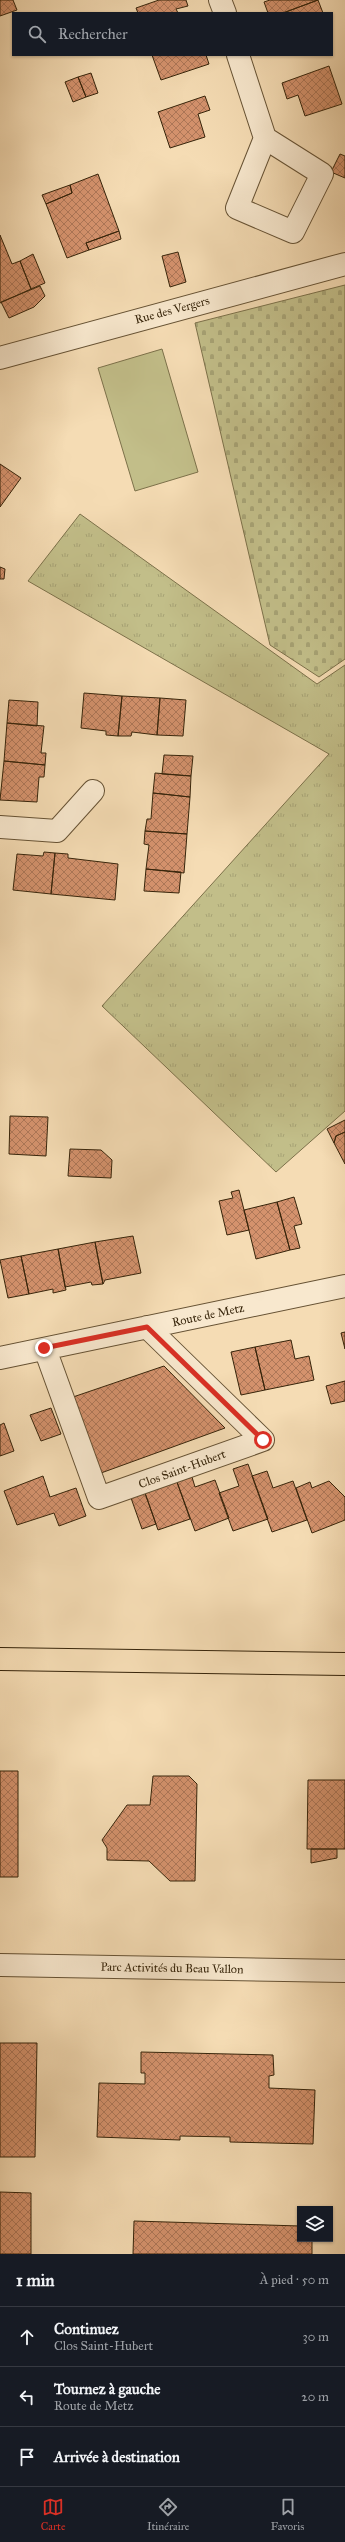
<!DOCTYPE html>
<html lang="fr">
<head>
<meta charset="utf-8">
<style>
  body { margin:0; font-family:"IM FELL Great Primer",serif; background:#20242c; color:#f1f3f6 }
  .controls { position:absolute; right:12px; bottom:12px; display:grid; overflow:hidden; border-radius:0px; box-shadow:0 1px 3px #0004 }
  .controls button { width:36px; height:36px; display:grid; place-items:center; padding:0; border:0; border-bottom:1px solid #363941; background:#171b24; color:#f1f3f6; font:20px sans-serif }
  .stop { position:absolute; width:12px; height:12px; margin:-9px; border:3px solid #d93025; border-radius:50%; background:#fff }
  .stop.end { background:#d93025; border-color:#fff; box-shadow:0 1px 4px #0008 }
  .list { margin:0; padding:0; list-style:none }
  h2 { display:flex; justify-content:space-between; align-items:center; height:52px; margin:0; padding:0 16px; font-size:17px }
  h2 small { font-size:13px; font-weight:400; color:#9ea1a6 }
  .list li { display:grid; grid-template-columns:26px 1fr auto; gap:12px; align-items:center; box-sizing:border-box; height:60px; padding:0 16px; border-top:1px solid #363941 }
  .list b { display:block; font-size:15px; white-space:nowrap }
  .list p { margin:0; font-size:13px; white-space:nowrap; color:#9ea1a6 }
  .list em { font-size:13px; font-style:normal; color:#9ea1a6 }
  .icon { flex:none; width:22px; height:22px; fill:none; stroke:currentColor; stroke-width:2; stroke-linecap:round; stroke-linejoin:round }
  .map { position:relative; flex:none; width:345px; height:2254px; overflow:hidden }
  .search { position:absolute; background:#171b24; box-shadow:0 1px 3px #0004; left:12px; right:12px; top:12px; height:44px; display:flex; align-items:center; gap:10px; box-sizing:border-box; padding:0 14px; border-radius:0px; color:#9ea1a6; font-size:15px }
  .sheet { height:232px; background:#171b24 }
  nav { display:flex; justify-content:space-around; align-items:center; box-sizing:border-box; height:56px; border-top:1px solid #363941; background:#171b24; font-size:11px; color:#9ea1a6 }
  nav a { display:grid; justify-items:center; gap:2px }
  nav .on { color:#d93025 }
  .map>svg:first-child { display:block }
</style>
</head>
<body>
<div class="map">
<svg width="345" height="2254" viewBox="0 0 345 2254">
  <defs>
    <pattern id="grass-tufts" width="24" height="20" patternUnits="userSpaceOnUse"><rect width="24" height="20" fill="#c2be89"/><path d="M3 7l-1-3M5 7V3M7 7l1-3M15 17l-1-3M17 17v-4M19 17l1-3" fill="none" stroke="#a7a375"/></pattern>
    <pattern id="cemetery-stones" width="16" height="16" patternUnits="userSpaceOnUse"><rect width="16" height="16" fill="#c2be89"/><path d="M2 7V4a2 2 0 0 1 4 0v3zM10 15v-3a2 2 0 0 1 4 0v3z" fill="#a7a375"/></pattern>
    <pattern id="building-cross-hatch" width="8" height="8" patternUnits="userSpaceOnUse"><rect width="8" height="8" fill="#d4926d"/><path d="M0 0l8 8M0 8l8-8" fill="none" stroke="#ad7758"/></pattern>
  </defs>
  <rect width="100%" height="100%" fill="#f5dcb4"/>
  <filter id="stains"><feTurbulence type="fractalNoise" baseFrequency=".005" numOctaves="4"/><feColorMatrix values="0 0 0 0 .2 0 0 0 0 .09 0 0 0 0 .02 0 0 0 .5 -.17"/></filter>
  <radialGradient id="worn" r=".72"><stop offset=".6" stop-color="#630" stop-opacity="0"/><stop offset="1" stop-color="#630" stop-opacity=".3"/></radialGradient>
  <path fill="url(#grass-tufts)" stroke="#7c714a" d="M80,514L317,684L345,665V1111L276,1172L102,1006L329,754L28,581Z"/>
  <path fill="url(#cemetery-stones)" stroke="#7c714a" d="M345,285V659L319,677L270,645L195,323Z"/>
  <path fill="#c2be89" stroke="#7c714a" d="M162,349L198,472L135,491L98,368Z"/>
  <path fill="url(#building-cross-hatch)" stroke="#36240a" d="M0,0H13L17,10L0,16Z
    M159,0H186L188,6L176,9L178,13H138L136,8Z
    M270,0H318L283,13H268L264,2Z
    M318,0L323,13H283Z
    M152,55H206L209,64L161,80Z
    M329,66L342,104L305,116L298,95L287,99L282,83Z
    M91,73L98,93L86,97L78,77Z
    M78,77L86,97L73,102L65,82Z
    M205,96L210,110L198,114L205,137L170,148L158,112Z
    M340,154L345,156V178L331,172Z
    M98,174L119,231L86,243L89,250L67,258L46,204L72,193L70,185Z
    M70,185L72,193L46,204L42,195Z
    M119,231L121,239L89,250L86,243Z
    M0,235L12,264L20,261L31,289L0,303Z
    M178,252L186,282L170,287L162,256Z
    M33,254L45,283L31,289L20,261Z
    M40,286L45,296L34,307L9,318L1,302Z
    M0,464L21,478L0,507Z
    M0,567L5,569L4,579H0Z
    M84,693L122,696L118,736L106,735V731L81,728Z
    M122,696L160,698L157,735L132,732L131,736H118Z
    M160,698L186,700L183,736L157,735Z
    M9,700L38,702L37,726L7,723Z
    M7,723L44,726L41,753H46L45,765L4,761Z
    M164,755L193,756L191,776L162,774Z
    M4,761L45,765L44,777H39L37,802L0,800Z
    M155,773L191,776L190,797L153,793Z
    M153,793L190,797L187,834L145,831L147,819H151Z
    M145,831L187,834L184,873L146,869L149,845L144,844Z
    M44,852L55,853L51,894L13,890L17,854L43,856Z
    M55,853L68,854V858L118,864L115,900L51,894Z
    M146,869L181,872L179,893L144,891Z
    M10,1116L48,1117L46,1156L9,1154Z
    M345,1120V1132L336,1136L334,1143L327,1129Z
    M345,1132V1164L334,1143L336,1136Z
    M70,1149L101,1150L112,1160L111,1178L68,1176Z
    M239,1190L249,1230L227,1235L219,1201L233,1198L231,1192Z
    M294,1197L302,1224L294,1226L300,1248L290,1250L277,1202Z
    M277,1202L290,1250L256,1259L244,1210Z
    M133,1236L141,1273L105,1280L103,1284L95,1242Z
    M95,1242L103,1284L92,1285L91,1282L65,1287L58,1249Z
    M58,1249L66,1290L53,1293V1289L29,1294L21,1256Z
    M21,1256L29,1294L8,1298L0,1260Z
    M345,1332V1349L341,1333Z
    M291,1340L295,1359L309,1356L314,1380L265,1390L255,1347Z
    M255,1347L265,1390L241,1395L231,1352Z
    M164,1366L225,1428L101,1473L73,1397Z
    M345,1381V1401L331,1404L326,1386Z
    M51,1408L61,1434L41,1441L30,1415Z
    M4,1423L14,1451L0,1456V1425Z
    M248,1464L268,1519L233,1531L219,1493L239,1486L233,1469Z
    M267,1471L273,1488L293,1481L307,1520L272,1532L252,1476Z
    M43,1476L50,1497L76,1488L86,1516L59,1526L54,1513L17,1525L4,1491Z
    M192,1477L195,1487L215,1480L229,1518L195,1531L177,1482Z
    M329,1481L345,1497V1520L312,1533L296,1488L310,1482L312,1488Z
    M177,1482L190,1519L158,1530L145,1493Z
    M145,1493L156,1524L142,1529L131,1498Z
    M0,1771H18V1877H0Z
    M153,1776H189L197,1784L195,1881H170L149,1861L107,1860V1848L102,1840L127,1805H150Z
    M308,1780H345V1849H307Z
    M311,1849H337V1858L311,1863Z
    M0,2043H37L35,2157H0Z
    M141,2052L273,2055L274,2075L269,2076V2088L315,2090L313,2144L230,2142V2137L180,2136V2140L97,2137L99,2083L145,2084V2073H141Z
    M0,2192L31,2193V2254H0Z
    M134,2221L300,2226V2239H312V2254H133Z"/>
  <g fill="none" stroke-linecap="round" stroke-linejoin="round">
    <g stroke="#665234" stroke-width="24">
      <path id="minor" d="M220,0L225,13
        M238,55L265,138
        M265,138L322,174L293,232L237,208Z
        M0,358L345,264
        M0,827L57,831L93,791
        M45,1349L99,1498L263,1440L147,1327
        M0,1358L345,1286
        M0,1965L345,1971"/>
    </g>
    <g stroke="#36240a" stroke-width="24">
      <path id="major" d="M0,1659L345,1664"/>
    </g>
    <use href="#minor" stroke="#f8e8ce" stroke-width="22"/>
    <use href="#major" stroke="#f5dcb4" stroke-width="22"/>
  </g>
  <g fill="none" stroke-linecap="round" stroke-linejoin="round">
    <path stroke="#d93025" stroke-width="5" d="M44,1348L147,1327L263,1440"/>
  </g>
  <g text-anchor="middle" stroke-width="3" stroke-linejoin="round" paint-order="stroke">
    <g font-size="12" fill="#36240a" stroke="#f8e8ce">
      <text transform="translate(172 310) rotate(-15)" y="4">Rue des Vergers</text>
      <text transform="translate(208 1315) rotate(-12)" y="4">Route de Metz</text>
      <text transform="translate(182 1469) rotate(-20)" y="4">Clos Saint-Hubert</text>
      <text transform="translate(172 1968) rotate(1)" y="4">Parc Activités du Beau Vallon</text>
    </g>
  </g>
  <rect width="100%" height="100%" filter="url(#stains)"/>
  <rect width="100%" height="100%" fill="url(#worn)"/>
</svg>
<div class="controls">
<button><svg class="icon" aria-label="layers" viewBox="0 0 24 24"><path d="M12 4l9 5-9 5-9-5zM3 14l9 5 9-5"/></svg></button>
</div>
<div class="stop" style="left:263px;top:1440px"></div>
<div class="stop end" style="left:44px;top:1348px"></div>
<div class="search"><svg class="icon" aria-label="search" viewBox="0 0 24 24"><circle cx="10" cy="10" r="6"/><path d="M15 15l6 6"/></svg>Rechercher</div>
</div>
<section class="sheet">
<h2>1 min<small>À pied · 50 m</small></h2>
<ul class="list">
<li><svg class="icon" aria-label="ahead" viewBox="0 0 24 24"><path d="M12 20V5M6 11l6-6 6 6"/></svg><div><b>Continuez</b><p>Clos Saint-Hubert</p></div><em>30 m</em></li>
<li><svg class="icon" aria-label="left" viewBox="0 0 24 24"><path d="M17 20v-9H6M10 6l-5 5 5 5"/></svg><div><b>Tournez à gauche</b><p>Route de Metz</p></div><em>20 m</em></li>
<li><svg class="icon" aria-label="arrive" viewBox="0 0 24 24"><path d="M6 21V4h12l-3 4 3 4H6"/></svg><div><b>Arrivée à destination</b></div></li>
</ul>
</section>
<nav>
<a class="on"><svg class="icon" aria-label="map" viewBox="0 0 24 24"><path d="M3 6l6-2 6 2 6-2v14l-6 2-6-2-6 2zM9 4v14M15 6v14"/></svg>Carte</a>
<a><svg class="icon" aria-label="directions" viewBox="0 0 24 24"><path d="M12 3l9 9-9 9-9-9zM9 14v-3h6M13 9l2 2-2 2"/></svg>Itinéraire</a>
<a><svg class="icon" aria-label="saved" viewBox="0 0 24 24"><path d="M7 4h10v16l-5-4-5 4z"/></svg>Favoris</a>
</nav>
</body>
</html>
